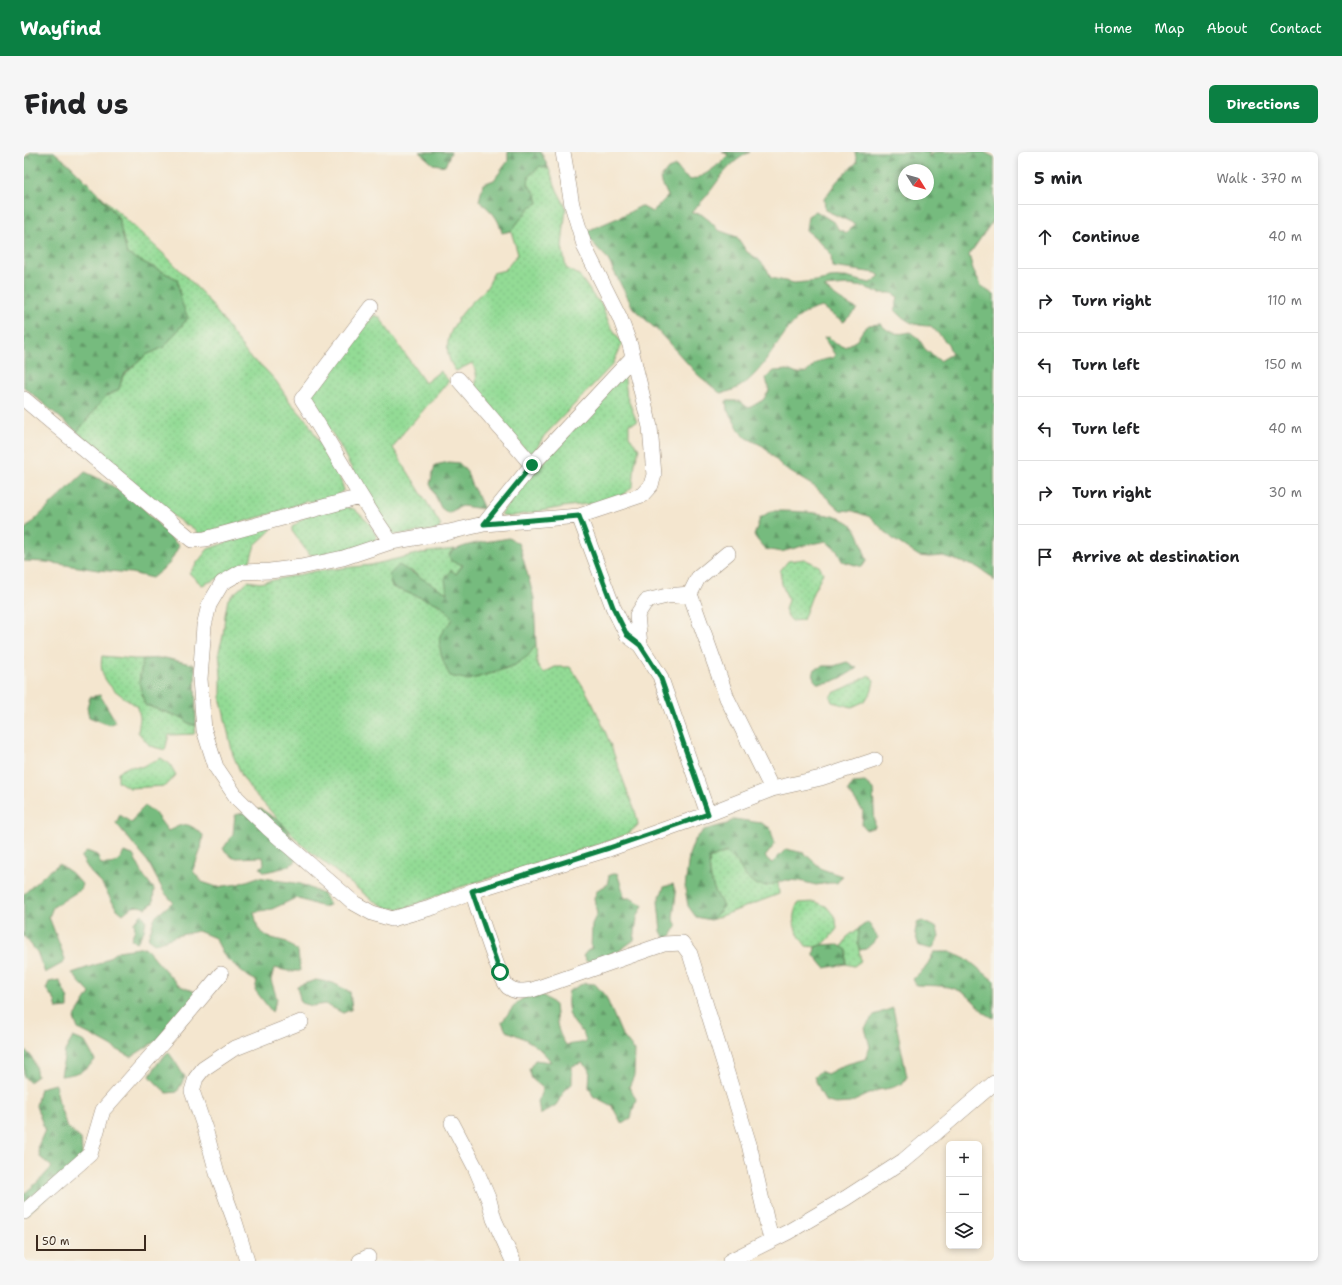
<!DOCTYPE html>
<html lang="en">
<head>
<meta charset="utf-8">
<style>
  body { margin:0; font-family:"Shantell Sans",sans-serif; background:#f6f6f6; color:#202124 }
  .controls { position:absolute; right:12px; bottom:12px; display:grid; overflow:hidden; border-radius:6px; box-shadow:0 2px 6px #0003 }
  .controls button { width:36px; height:36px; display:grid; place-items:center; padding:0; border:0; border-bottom:1px solid #e0e0e0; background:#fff; color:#202124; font:20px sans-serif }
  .compass { position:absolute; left:874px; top:12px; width:36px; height:36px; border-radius:50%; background:#fff; box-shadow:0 2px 6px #0003; rotate:127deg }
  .scale { position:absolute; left:12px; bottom:10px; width:110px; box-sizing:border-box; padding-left:4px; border:2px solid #3b2a1e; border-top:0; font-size:11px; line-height:14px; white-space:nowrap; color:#3b2a1e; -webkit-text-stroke:3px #f7f3e8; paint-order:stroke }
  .stop { position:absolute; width:12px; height:12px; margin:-9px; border:3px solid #0b8043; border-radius:50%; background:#fff }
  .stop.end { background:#0b8043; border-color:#fff; box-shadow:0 1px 4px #0008 }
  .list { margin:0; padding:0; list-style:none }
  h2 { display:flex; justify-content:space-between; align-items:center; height:52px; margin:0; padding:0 16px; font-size:17px }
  h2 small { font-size:13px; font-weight:400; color:#757577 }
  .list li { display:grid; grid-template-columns:26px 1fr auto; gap:12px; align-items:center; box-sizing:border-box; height:64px; padding:0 16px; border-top:1px solid #e0e0e0 }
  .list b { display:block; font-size:15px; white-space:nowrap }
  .list em { font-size:13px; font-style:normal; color:#757577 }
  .icon { flex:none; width:22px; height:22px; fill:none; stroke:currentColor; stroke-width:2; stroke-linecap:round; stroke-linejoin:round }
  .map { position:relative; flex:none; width:970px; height:1109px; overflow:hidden; border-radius:6px }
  header { display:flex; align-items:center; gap:24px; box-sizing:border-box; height:56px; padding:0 20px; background:#0b8043; color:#fff }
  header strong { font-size:19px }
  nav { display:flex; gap:22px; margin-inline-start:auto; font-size:14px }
  .intro { display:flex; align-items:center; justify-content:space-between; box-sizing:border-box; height:96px; padding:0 24px }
  h1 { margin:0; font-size:28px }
  .button { padding:10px 18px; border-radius:6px; background:#0b8043; color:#fff; font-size:14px; font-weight:700 }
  main { display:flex; gap:24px; padding:0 24px }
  aside { flex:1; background:#fff; border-radius:6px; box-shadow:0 2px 6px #0003 }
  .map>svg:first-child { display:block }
</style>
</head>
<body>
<header>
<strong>Wayfind</strong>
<nav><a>Home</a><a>Map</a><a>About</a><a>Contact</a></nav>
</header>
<div class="intro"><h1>Find us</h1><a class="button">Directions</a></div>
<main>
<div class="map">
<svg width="970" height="1109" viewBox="0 0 970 1109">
  <defs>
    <pattern id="grass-dots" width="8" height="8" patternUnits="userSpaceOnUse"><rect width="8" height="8" fill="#93db95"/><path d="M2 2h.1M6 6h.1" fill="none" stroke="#80bc80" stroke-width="1.8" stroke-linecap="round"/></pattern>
    <pattern id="forest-firs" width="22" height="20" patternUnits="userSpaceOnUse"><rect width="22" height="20" fill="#76bb7e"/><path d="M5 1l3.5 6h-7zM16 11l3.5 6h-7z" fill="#629867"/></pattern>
  </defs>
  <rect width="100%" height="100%" fill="#f7f3e8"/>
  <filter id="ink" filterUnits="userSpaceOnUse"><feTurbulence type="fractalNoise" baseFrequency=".025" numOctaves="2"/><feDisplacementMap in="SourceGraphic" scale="8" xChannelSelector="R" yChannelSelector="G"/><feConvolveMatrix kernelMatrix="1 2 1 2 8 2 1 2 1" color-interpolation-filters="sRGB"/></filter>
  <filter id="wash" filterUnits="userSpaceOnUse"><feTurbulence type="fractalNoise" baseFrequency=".012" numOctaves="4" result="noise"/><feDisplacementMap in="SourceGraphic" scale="16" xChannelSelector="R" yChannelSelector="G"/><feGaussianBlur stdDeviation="0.9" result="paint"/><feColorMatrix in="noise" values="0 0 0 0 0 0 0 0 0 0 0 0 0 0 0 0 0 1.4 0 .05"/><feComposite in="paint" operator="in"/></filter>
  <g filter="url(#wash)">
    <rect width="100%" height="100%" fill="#f4e6cf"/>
    <path fill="url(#grass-dots)" stroke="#67825a" d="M516,14L525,17L533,38L542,55L538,94L542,116L555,123L571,146L577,151L585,171L598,192L589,212L520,284L510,301L504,302L451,234C454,226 452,218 448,211L432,219C412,193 431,168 450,148C454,144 460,140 463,135C466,131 468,125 469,121L481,118L494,102L487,79L506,55L512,42L504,33L505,24Z
      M76,43L146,108L181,144L205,176L225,205L240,216L252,229L266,250L284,270L317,329L320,338L308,347L280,350L253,360L174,383L171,377C156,372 142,357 129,347C103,325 78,303 53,280L81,245L95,237L99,224L122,203L140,195L164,166L157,149L153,127L103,102L94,65Z
      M350,163L356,166L401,231L416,219L425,229L379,281L369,296L417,373L414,378L367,383L331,323L314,290L284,246L311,210Z
      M599,220L601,228L603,245L613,270L605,272V284L615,297L611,310L609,334L603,340L591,347L574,351L545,354L483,365L477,362L494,338Z
      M318,354L330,357L345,371L353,384L350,391L292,405L284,401L268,379V375L282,364Z
      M251,373L245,380L231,393L225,412L205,422L178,433L165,421L184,397Z
      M431,397L425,402L439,412L432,422L427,418L423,441L406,432L386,418L368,435L417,453L429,467L445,528C473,519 493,518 512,493L513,512L519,521L531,515H546C573,551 587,594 602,636C606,649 613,659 614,673L605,681L586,689L427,738L380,757L364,756L348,748L278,693L228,639L218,624L209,603L197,549V524L195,499L199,484L201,463L204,447L224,429L236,431L292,419L347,413L397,401Z
      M780,407L795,414L799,421L790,438L779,468L768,469L763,463L761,458L764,448L758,432L756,419L764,409Z
      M78,504L110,507H119L115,530L121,553L159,566L164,571L172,574L170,582L145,583L141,598L126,594L114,580L116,566L114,555C95,541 73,532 78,504Z
      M845,523L850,528L848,538L841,549L828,555L808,550L806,545L809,541L823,535Z
      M137,606L146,612L152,623L142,634L105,636L94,629V620L106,614L117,615Z
      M703,700L714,711L721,724L743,734L754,730L755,742L687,768L699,755C688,735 686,730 685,707Z
      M791,750L802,754L812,766L813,777C802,789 800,797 782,794C771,779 765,769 774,751Z
      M835,776L834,792L837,809L830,814L822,812L823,798L818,795L823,785Z"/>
    <path fill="url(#forest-firs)" stroke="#58724e" fill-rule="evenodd" d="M7,0H30L47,14L69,36L94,65L103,102L153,127L157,149L164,166L140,195L122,203L99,223L95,237L81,245L53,280L0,235V6Z
      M395,0H427L421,14L409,12Z
      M484,0H517L525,17L516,14L505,24L504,33L512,42L514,51L506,55L487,79L478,81C474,64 467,59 455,49L459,32L470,28L484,9Z
      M698,0H726C702,12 696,28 680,47C676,52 671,56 667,61L677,62L686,69L694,78L713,85L723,100L734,107L743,117L747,126L770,131L793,129L806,126L821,125L846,131L856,124L852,121L808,115L807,102L793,87L782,78L784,64L792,59L811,71L814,77L823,81L831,72L801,58L800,47L813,29L833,10L831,0H906L904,4L912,0H960L970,5V67L945,103L949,117L958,135L970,143V429L968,425L953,415L919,404L905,405L895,404L869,387L846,365L829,359L816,358L791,335L760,316L739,294L719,284L703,258L702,249H714L725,256L739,248L745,239L742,226L750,219L764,218L773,222L783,220L794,209L808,206L811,203L800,186L804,185L812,192L821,195L833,188L839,178L845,173L857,172C865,182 874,183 886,180L895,187L901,197L916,209L928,202L924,192L907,174C891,174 882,170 871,158L874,145L867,141H856L840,135L824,133L800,135C810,144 821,151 833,157L820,170L811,165L798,155C789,157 779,161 773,167C749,190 734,238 696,241L674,223L634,179L609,156L583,106L566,88L563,79L596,65L617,54L628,60L644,44L636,27L644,17L652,14L660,24L667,28C682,24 693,14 705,3ZM880,18H904V42H880Z
      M425,310L435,311L443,320L447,332L454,344L460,357L438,354L424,361L417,356L406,332L411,313Z
      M61,320C82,329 104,343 121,358C133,369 142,383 155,394L145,412L128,426L107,421L74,418L22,410L0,409V378Z
      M747,359C767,359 815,359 829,374C837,383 838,397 843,408L838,415L818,409L813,399L802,389L782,393L757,400L741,397L730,384L736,366Z
      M485,386L494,391L497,399L510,446L512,493L504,504L491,513L445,528L426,524C420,513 412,493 417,482C420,476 425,472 429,467L417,453L368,435L365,423L375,413L423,441L421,427L427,418L432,422L439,413L427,409L425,402C440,390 466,390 485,386Z
      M141,506L171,513L172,574L164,571L159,566L121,553L115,530L119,507Z
      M823,510L833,516C820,525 809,532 793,531C788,527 789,523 791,517L799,514H810Z
      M76,543L92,570L85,573L65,565L63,555L66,545Z
      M841,630L849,637L851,675L842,678L838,673L839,659L824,639L829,631Z
      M121,654L130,660L144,679C162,670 163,670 179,683L177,697L169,719L178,730L193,735L214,732L234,725L277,732L299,742L306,753L299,755L272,746L248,757L230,760L234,777L244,785L263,790L274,800L276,819H264L250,816L247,828L253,847L248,860L231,838L233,829L225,825L201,805L191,786L174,779L152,784L130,792L124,785L131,765L149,750L140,740L124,710L92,671L96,663L108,671L112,663Z
      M237,657L257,670L278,700L270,711L259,716L241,720L236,716L240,712L239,705L209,706L199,697L209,682L211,663Z
      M710,667L737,671L746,676L751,692L741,705L748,711L762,697L780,701L798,717L818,724L813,731H805L792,733L776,729L762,728L743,734L731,732L721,724L714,711L702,700L685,707C686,730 688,735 700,755L687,768L672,765L664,754L661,736L665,703L670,689L680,678L703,672Z
      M63,699L73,703L77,712C91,712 93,712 100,700L109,703L120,724L130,737L129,751L122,756C111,752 107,755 99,762L92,756L78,732L67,721L57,705Z
      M35,712L48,721L58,732L56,738L29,755L25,765L41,807L39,811L21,821L13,800L0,784V742L18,725Z
      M593,721L599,739L600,746H606L619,753L613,766L610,788L595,799L563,810L559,804L563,799L567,797L568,772L573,762L570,747L573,738L583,733L585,723Z
      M649,732L652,742L649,766L653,774L647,784L641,787L637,779L634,749L640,735Z
      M118,762L122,768L120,779L113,790L107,787L111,777L110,770Z
      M898,769L913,776L915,785L908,797L895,794L891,781L893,771Z
      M844,770L854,786L842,797L836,798L834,792L835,776Z
      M813,792L823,798L822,812L801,816L790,803L791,795L798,793Z
      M121,795L130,806L154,833L173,841L157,862L144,872L135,887L107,905C89,896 73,885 54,877L50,866L66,841L57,832L48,821L77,811L94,799Z
      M910,800H926L944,808L970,829V866C955,860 953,850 941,842C927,832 909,834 892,833L889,827L902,815Z
      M35,828L44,847V856L33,857L31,849L22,837L25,830Z
      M292,828L309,831L326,840L328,857L319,861L301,852L288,854L277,851L273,834Z
      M560,831L571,832L582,845L598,883L611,899L610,924L605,935L612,947L607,966L598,972L588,954L569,944L565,935L566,918L558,911L548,914V932L542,937L532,953L516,963L514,949L519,936L508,927L505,917L511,908L527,910C516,894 500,885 482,879L478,870C486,859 502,835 518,843C522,845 527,850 531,853C533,870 532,878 542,893L562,890C559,876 555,879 549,869C543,861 543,848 545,839Z
      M869,856L883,925L878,932L867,936L854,938L826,951L811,952L801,949L790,925L796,919L803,922L820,913L841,907L846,895L841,876L850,863Z
      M49,885L61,890L71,908C61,920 52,922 37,924L41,899Z
      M0,898C10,903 11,914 13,924L5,930L0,924Z
      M144,900C151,908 155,917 161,925L153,940L143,941L132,931L126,924L134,911Z
      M31,932L36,955L43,975L57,987L59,1017L0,1064V1042L18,1026L28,1015L16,1005L14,994L21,978L12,954L16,936Z"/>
  </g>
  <g filter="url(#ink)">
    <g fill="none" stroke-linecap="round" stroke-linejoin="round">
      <g stroke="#988876" stroke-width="16">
        <path id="minor" d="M347,155L278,247C309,294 334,345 367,390L425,380L460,372L555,364L618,343L627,333L630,323L626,275L606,193L596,166L561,96L548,53L539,0
          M434,227L508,313
          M0,247L168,388L181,387L336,345
          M555,364L589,455L603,483L616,493L636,524L684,662
          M460,372L508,313L609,205
          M367,390L319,406L277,415L246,419L217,420L198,431L185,453L180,474L176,527L180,578L192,615L213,646L245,677L290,716L330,751L348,761L368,767L410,755L448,739L585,697L684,662L748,637L797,626L851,608
          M704,401L674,426L666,442L703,546L748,637
          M616,493L613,463L622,449L643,444L666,442
          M448,739C453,754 476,829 484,835C492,841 499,839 508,838L640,792L658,791L666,802L725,992L747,1088
          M428,971L451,1015L465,1048L470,1067L489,1109
          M0,1060L66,1002L79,958L149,879L197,822
          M223,1109L211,1070L193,1021L182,980L168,939L172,926L179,917L209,897L277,870
          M336,1109L344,1105
          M706,1109L764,1080L822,1046L879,1009L970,931"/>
      </g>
      <use href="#minor" stroke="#fff" stroke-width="15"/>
    </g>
  </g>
  <g fill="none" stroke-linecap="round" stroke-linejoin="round" filter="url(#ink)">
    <path stroke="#0b8043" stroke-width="5" d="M476,820L448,739L585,696L684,662L636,524L616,493L603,483L589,455L555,364L460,372L508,313"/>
  </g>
</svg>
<div class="controls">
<button>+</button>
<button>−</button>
<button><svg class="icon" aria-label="layers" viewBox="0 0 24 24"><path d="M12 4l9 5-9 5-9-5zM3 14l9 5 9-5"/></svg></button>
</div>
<svg class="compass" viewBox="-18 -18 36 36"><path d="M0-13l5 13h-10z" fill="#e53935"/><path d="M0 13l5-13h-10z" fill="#757577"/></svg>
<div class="scale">50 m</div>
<div class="stop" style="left:476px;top:820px"></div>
<div class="stop end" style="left:508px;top:313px"></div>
</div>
<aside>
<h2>5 min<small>Walk · 370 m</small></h2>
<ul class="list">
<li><svg class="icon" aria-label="ahead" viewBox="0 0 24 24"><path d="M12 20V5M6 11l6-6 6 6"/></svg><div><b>Continue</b></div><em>40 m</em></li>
<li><svg class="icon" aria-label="right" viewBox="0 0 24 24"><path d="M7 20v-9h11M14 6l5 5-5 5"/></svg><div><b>Turn right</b></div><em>110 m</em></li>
<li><svg class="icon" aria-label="left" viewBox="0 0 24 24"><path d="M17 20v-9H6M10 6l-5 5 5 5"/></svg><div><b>Turn left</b></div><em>150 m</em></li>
<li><svg class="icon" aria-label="left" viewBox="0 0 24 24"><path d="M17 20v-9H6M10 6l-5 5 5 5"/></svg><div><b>Turn left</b></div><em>40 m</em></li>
<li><svg class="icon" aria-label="right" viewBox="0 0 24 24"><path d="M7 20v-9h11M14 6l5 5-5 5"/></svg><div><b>Turn right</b></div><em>30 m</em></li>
<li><svg class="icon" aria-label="arrive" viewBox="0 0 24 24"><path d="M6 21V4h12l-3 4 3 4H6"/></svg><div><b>Arrive at destination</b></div></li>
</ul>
</aside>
</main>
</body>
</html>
